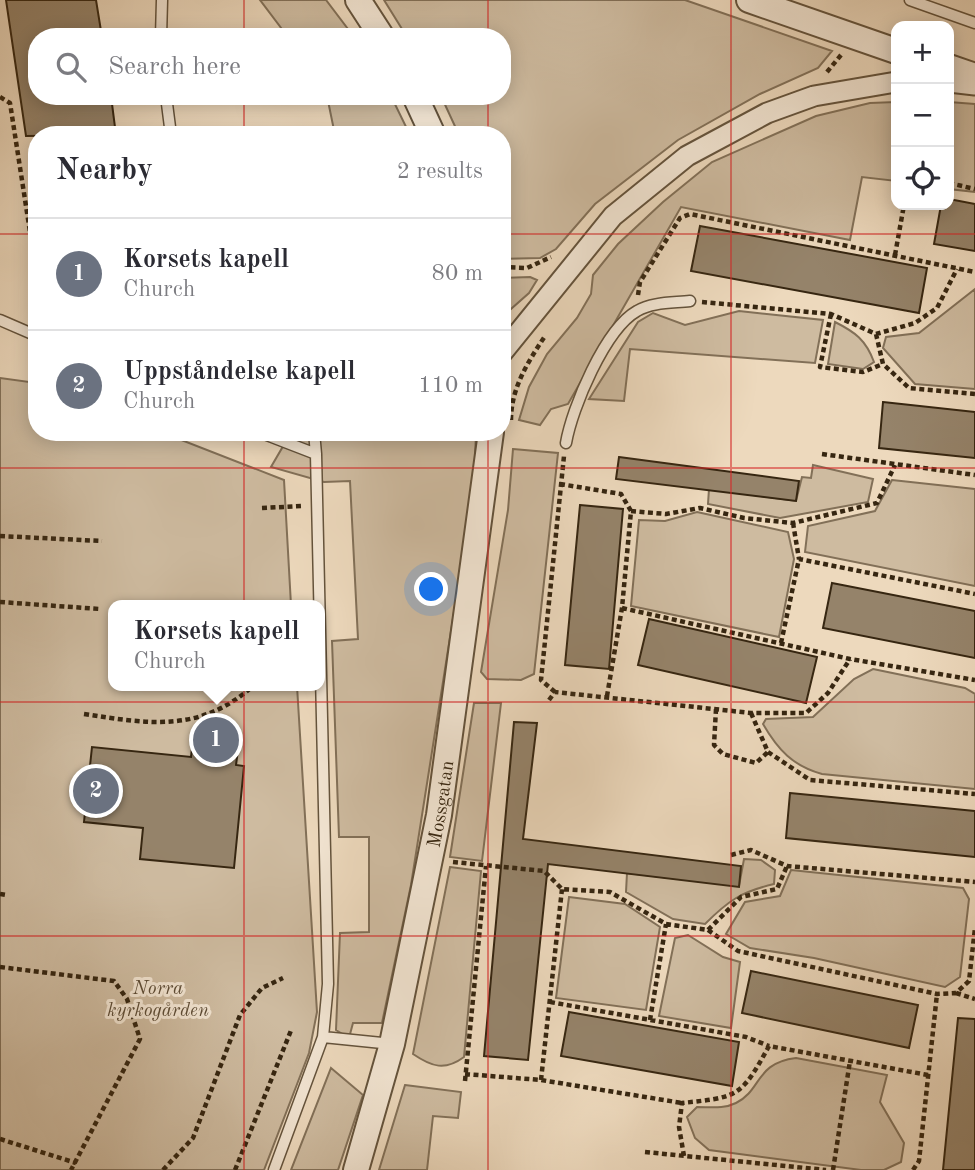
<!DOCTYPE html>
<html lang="en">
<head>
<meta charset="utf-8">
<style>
  body { margin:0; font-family:"Old Standard TT",serif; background:#f7f7f7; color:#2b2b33 }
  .controls { position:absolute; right:21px; top:21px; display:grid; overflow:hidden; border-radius:14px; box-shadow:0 4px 18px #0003 }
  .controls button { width:63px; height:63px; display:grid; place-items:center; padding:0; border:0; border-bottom:2px solid #e1e1e2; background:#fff; color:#2b2b33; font:35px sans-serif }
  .you { position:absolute; left:432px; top:590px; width:24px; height:24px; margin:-18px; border:5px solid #fff; border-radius:50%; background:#1a73e8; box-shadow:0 0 0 10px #1a73e833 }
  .badge { display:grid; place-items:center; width:46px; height:46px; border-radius:50%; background:#2563eb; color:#fff; font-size:23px; font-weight:700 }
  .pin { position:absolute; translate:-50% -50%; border:4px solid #fff; box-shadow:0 2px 7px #0006 }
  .popup { position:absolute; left:108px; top:600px; width:217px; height:91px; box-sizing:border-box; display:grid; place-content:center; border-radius:14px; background:#fff; filter:drop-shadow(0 2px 5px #0005); font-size:23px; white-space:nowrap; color:#7c7c81 }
  .popup b { font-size:26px; color:#2b2b33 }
  .popup::after { content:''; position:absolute; left:50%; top:100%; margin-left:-14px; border:14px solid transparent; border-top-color:#fff }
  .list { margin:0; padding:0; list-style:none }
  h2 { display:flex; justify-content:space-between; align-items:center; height:91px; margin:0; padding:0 28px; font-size:30px }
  h2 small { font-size:23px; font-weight:400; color:#7c7c81 }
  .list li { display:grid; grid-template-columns:46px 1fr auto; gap:21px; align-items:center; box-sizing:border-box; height:112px; padding:0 28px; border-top:2px solid #e1e1e2 }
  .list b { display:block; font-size:26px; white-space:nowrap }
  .list p { margin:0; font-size:23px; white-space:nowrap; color:#7c7c81 }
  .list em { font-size:23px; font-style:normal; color:#7c7c81 }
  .icon { flex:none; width:38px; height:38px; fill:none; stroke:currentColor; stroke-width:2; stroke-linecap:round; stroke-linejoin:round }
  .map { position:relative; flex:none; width:975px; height:1170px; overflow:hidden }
  .search { position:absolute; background:#fff; box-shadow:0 4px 18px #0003; left:28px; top:28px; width:483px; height:77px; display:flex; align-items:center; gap:18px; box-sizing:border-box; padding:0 24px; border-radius:28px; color:#7c7c81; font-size:26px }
  .panel { position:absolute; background:#fff; box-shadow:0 4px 18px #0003; left:28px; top:126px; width:483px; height:315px; border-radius:28px }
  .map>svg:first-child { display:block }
</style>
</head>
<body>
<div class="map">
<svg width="975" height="1170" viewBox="0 0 975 1170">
  <rect width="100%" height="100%" fill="#edd9bd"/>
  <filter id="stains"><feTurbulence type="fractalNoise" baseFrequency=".00286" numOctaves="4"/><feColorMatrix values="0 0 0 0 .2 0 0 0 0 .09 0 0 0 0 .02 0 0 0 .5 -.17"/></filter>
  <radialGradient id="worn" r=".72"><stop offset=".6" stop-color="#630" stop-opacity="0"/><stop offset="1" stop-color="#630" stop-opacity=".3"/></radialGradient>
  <path fill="#cebba0" stroke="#827058" stroke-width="2" d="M260,0H326L354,37H288Z
    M685,0L832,51L818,68L760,94L678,140L595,204L556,249L540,258L502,259V135H459L441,96H502V37H407L384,0Z
    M327,96H391L410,135H335Z
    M896,102V181L862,177L850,240L681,207L568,404L551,409L540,425L519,420L529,387L547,354L577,318L591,294L593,275L618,244L663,202L712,162L816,116L870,103Z
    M949,102L975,104V192L949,189Z
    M530,277L537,280L529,293L502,317V278Z
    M975,289V389L915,384L883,348L886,337L919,333Z
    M739,311L823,320L815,363L630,349L624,401L589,399L638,322L653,313L685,325Z
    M835,322C855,332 866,340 874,362L863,369L828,364Z
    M0,378L37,383V432H161L284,480L291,605H113V686H297L317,1012L309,1053L264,1170H0Z
    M282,432H476L474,485L411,885L382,1023H353L349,1038L336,1030L340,933L369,932V837H339L332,641L358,639L350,481L324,482L271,467L289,436Z
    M513,449L558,453L534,674L521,680L487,679L481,672L508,510Z
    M813,465L873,479L868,502L780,518L708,504L709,489L796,501L802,477L811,478Z
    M892,480L975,489V586L805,552L808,526L875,511Z
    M697,512L788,532L794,559L779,637L631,606L639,520L665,521Z
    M873,669L965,688L975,694V789L822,774C793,766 778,750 763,724L766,719L813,717L854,679Z
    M474,703H501L482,861L450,857Z
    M744,859L761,860L775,870L774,884C741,892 729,900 705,924L673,919L626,892L627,873L739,886Z
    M450,867L481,871L464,1057C445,1071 432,1067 413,1054Z
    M791,870L963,888L969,899L960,977L945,987L814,958L750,948L726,934L745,902L780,896Z
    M569,897L625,904L660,927L646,1010L556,998Z
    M688,935L723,957L740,962L731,1028L659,1016L675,938Z
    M796,1058L887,1075L880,1102L904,1143L901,1162L884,1170H861L709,1150L695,1138L687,1117L697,1107C711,1107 724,1109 736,1103C762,1090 755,1063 796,1058Z
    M331,1068L363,1095L338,1170H291Z
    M405,1085L461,1092L458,1118L433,1116L427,1170H379Z"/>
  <path fill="#95836a" stroke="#362611" stroke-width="2" d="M6,0H96L102,37H37V96H111L116,135L26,136Z
    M949,199L975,204V251L934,244L941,205H949Z
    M700,226L927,268L919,313L691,271Z
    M883,402L975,412V458L879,448Z
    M619,457L799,481L796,501L616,479Z
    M580,505L623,509L609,669L565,665Z
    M832,583L975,611V658L823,628Z
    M649,619L817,657L806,703L638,665Z
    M514,722L537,723L523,839L741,866L739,887L548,864L528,1060L484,1056Z
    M194,730L240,735L236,765L244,766L234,868L140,859L143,828L84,822L92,747L191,757Z
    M790,793L975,811V857L786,838Z
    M751,971L918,1005L909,1048L742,1013Z
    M569,1012L739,1042L732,1086L561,1056Z
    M958,1018L975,1019V1170H943Z"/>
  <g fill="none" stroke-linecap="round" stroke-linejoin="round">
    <g stroke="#64533c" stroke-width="13">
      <path id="service" d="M910,0L975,23
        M161,37L162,0
        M166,96L171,135
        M0,320L37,336
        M259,432L316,454L328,984L323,1037L392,1044
        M314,432L316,454
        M566,443C572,408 605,329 637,311C652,302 673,303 690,301
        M274,1170L323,1037"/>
    </g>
    <g stroke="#64533c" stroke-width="23">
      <path id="minor" d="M949,82L975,85
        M502,353L613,216L687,156L767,113L814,96L896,82"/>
    </g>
    <g stroke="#64533c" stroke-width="28">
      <g id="tertiary">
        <path d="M358,0L382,37"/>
        <path d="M749,0L896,51"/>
        <path d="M949,67L975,76"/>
        <path d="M415,96L433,135"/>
        <path id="s1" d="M356,1170L392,1044L439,815L491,432"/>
      </g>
    </g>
    <path stroke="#362611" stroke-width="4.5" stroke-dasharray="5 3.5" stroke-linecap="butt" d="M827,72L841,55
      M0,97L10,103L37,277
      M949,183L975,189
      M895,255L904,205
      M502,267L527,268L551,257
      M638,295L640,282L680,218L690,214L975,272
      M702,302L831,314L876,334L915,323L937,308L957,269
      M831,314L820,367L863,372L883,364
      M876,334L883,364L909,388L975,394
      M511,420C511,388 528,362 545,336
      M822,454L975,475
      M560,484L621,494L631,511L622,608L607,696
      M262,508L303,506
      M631,511L666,514L700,508L744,518L793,523L877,503L895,465
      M793,523L799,559
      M0,536L102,541
      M0,602L100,609
      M622,608L850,659L975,680
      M781,643L799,559L975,594
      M555,692L541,680L564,456
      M549,700L555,692L751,713H806L828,693L850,659
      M716,709L714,745L723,754L756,763L768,752
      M751,713L768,752L810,780L975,794
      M84,714C149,724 200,733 253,686
      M731,855L751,850L787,866L975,882
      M453,862L544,871L562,889L610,892L666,924L708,930L741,897L777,889L787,866
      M0,894L6,895
      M708,930L738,951L937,994L956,993L969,981L975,928
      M0,967L114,981L127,999L140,1039L71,1170
      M956,993L975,999
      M550,1002L746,1037L769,1046
      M650,1020L666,924
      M465,1074L541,1080L682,1103
      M541,1080L562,889
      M465,1081L486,866
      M0,1139L76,1163
      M645,1152L826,1170
      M684,1156L679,1127L682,1103C739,1097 741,1097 769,1046L928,1075
      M163,1170L193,1138L240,1015L262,988L283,978
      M235,1170L292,1028
      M833,1170L850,1061
      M913,1170L919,1161L937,994"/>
    <use href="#service" stroke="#f3e6d4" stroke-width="10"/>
    <use href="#minor" stroke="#f3e6d4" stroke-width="19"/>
    <use href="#tertiary" stroke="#f3e6d4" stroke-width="24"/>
  </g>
  <path fill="none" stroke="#d62828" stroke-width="2" stroke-opacity="0.55" d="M244,0V37M488,0V37M731,0V1170M244,96V135M488,96V135M0,234H37M502,234H975M244,432V1170M488,432V1170M0,468H975M0,702H975M0,936H975"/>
  <g text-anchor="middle" stroke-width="6" stroke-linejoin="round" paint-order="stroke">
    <g font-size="19" fill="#362611" stroke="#f3e6d4">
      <text dy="7" stroke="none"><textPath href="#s1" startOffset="376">Mossgatan</textPath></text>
    </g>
    <g font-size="19" font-style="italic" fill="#5c4b35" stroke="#f3e6d4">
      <text x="158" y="994">Norra<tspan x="158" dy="22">kyrkogården</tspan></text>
    </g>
  </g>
  <rect width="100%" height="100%" filter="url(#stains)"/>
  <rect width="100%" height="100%" fill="url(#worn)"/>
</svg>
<div class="controls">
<button>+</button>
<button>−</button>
<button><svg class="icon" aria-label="locate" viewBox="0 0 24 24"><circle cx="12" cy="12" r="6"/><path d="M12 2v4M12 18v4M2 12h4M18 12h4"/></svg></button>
</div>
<div class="you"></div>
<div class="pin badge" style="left:216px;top:740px;background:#6b7280">1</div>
<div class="popup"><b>Korsets kapell</b>Church</div>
<div class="pin badge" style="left:96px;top:791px;background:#6b7280">2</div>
<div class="search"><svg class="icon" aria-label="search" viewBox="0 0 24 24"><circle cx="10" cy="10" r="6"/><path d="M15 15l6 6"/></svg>Search here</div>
<section class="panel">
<h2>Nearby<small>2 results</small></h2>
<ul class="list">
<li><span class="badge" style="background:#6b7280">1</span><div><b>Korsets kapell</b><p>Church</p></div><em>80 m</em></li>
<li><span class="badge" style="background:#6b7280">2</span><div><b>Uppståndelse kapell</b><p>Church</p></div><em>110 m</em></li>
</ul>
</section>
</div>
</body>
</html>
